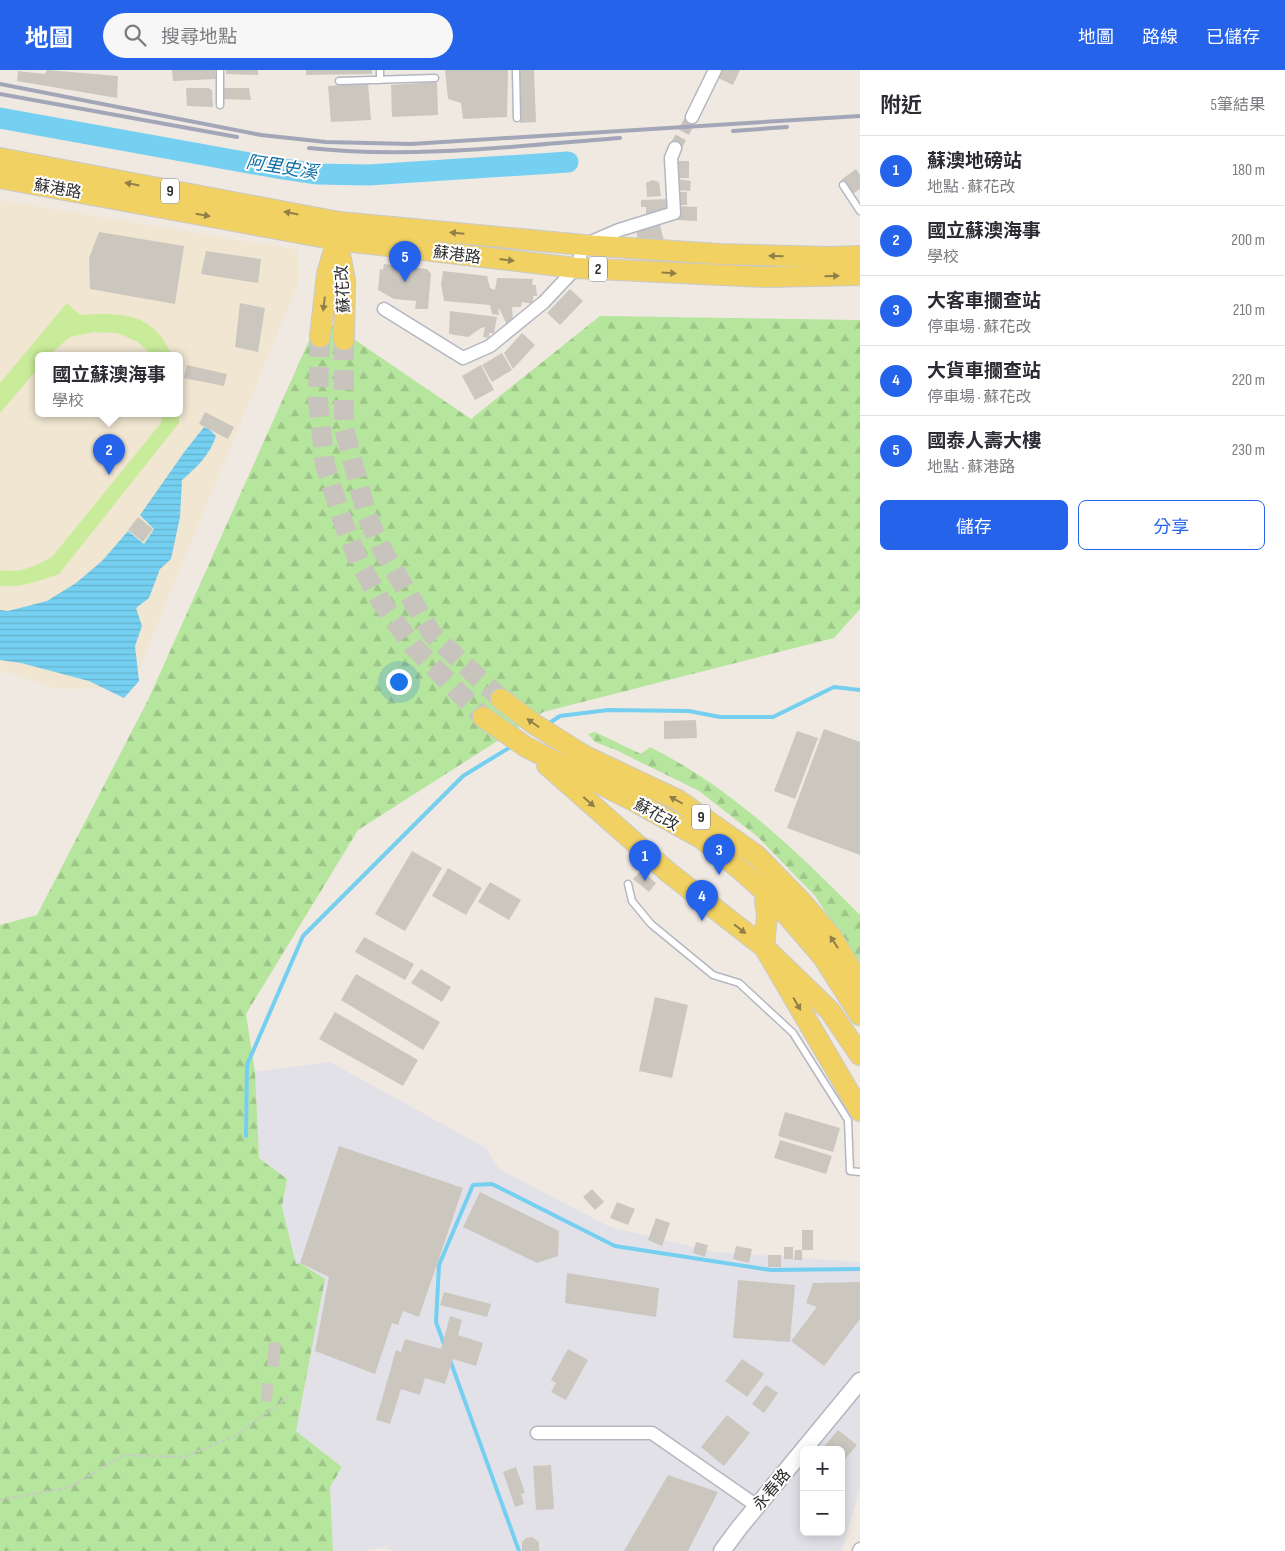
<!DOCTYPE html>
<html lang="zh-TW">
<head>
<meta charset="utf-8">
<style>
  body { margin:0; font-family:"Sofia Sans Condensed","Noto Sans TC",sans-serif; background:#f7f7f7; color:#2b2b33 }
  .controls { position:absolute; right:15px; bottom:15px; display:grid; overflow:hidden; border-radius:8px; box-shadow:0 2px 12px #0003 }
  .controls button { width:45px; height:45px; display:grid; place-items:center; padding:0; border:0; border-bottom:1px solid #e1e1e2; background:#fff; color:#2b2b33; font:25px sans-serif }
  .you { position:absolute; left:398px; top:611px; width:18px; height:18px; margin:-12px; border:4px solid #fff; border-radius:50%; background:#1a73e8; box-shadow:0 0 0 8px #1a73e833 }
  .badge { display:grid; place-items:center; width:32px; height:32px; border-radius:50%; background:#2563eb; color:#fff; font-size:16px; font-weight:700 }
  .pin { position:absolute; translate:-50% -41px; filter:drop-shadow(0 1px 2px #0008) }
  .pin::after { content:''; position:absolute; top:26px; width:18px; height:15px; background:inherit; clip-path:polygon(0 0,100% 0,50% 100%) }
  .popup { position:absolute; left:35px; top:282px; width:148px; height:65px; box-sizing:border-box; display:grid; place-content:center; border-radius:8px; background:#fff; filter:drop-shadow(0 1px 4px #0005); font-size:16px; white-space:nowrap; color:#7c7c81 }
  .popup b { font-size:19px; color:#2b2b33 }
  .popup::after { content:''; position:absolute; left:50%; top:100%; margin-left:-10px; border:10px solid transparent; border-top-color:#fff }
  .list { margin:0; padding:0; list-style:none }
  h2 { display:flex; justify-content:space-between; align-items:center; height:65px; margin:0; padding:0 20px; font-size:21px }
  h2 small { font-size:16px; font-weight:400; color:#7c7c81 }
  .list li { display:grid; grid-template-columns:32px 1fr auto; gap:15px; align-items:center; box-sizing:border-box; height:70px; padding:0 20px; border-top:1px solid #e1e1e2 }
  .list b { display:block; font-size:19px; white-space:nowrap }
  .list p { margin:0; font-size:16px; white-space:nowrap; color:#7c7c81 }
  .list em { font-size:16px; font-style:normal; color:#7c7c81 }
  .actions { display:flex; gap:10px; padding:15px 20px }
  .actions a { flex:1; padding:11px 0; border:1px solid #2563eb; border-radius:8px; text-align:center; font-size:18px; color:#2563eb }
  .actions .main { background:#2563eb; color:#fff }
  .icon { flex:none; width:28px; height:28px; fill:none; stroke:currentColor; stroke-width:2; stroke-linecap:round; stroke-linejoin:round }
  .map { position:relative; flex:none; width:860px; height:1481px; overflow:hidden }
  header { display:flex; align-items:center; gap:30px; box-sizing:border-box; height:70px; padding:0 25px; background:#2563eb; color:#fff }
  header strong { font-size:24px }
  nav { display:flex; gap:28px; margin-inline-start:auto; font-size:18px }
  .search { width:350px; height:45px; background:#f7f7f7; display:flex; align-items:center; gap:12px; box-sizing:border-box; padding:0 18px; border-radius:28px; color:#7c7c81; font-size:19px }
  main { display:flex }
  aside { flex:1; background:#fff }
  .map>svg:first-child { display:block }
</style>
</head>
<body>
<header>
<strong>地圖</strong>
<div class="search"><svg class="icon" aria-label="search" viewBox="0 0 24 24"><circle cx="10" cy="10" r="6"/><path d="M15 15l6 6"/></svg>搜尋地點</div>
<nav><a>地圖</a><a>路線</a><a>已儲存</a></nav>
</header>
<main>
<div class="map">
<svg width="860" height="1481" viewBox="0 0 860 1481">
  <defs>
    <pattern id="forest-firs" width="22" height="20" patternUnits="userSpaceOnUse" patternTransform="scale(1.25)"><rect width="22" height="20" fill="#b6e59e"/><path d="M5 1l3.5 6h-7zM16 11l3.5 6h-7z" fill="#9dc588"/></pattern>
    <pattern id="water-rules" width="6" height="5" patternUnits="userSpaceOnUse" patternTransform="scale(1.25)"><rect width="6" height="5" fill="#75cff0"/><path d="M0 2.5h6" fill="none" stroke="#66b2ce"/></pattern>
  </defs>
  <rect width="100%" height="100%" fill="#efe9e1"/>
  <path fill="#e3e1e8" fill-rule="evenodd" d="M330,992L486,1078L499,1099L610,1157L715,1182L860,1192V1417L842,1481H392L385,1477L362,1481H333L330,1417L342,1397L296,1361L325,1209L296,1194L282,1137L287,1109L259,1088L255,1002ZM804,1380H841V1462H804Z"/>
  <path fill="#f0e6d1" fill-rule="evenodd" d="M0,130L298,180L299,211L131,618L58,619L0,600ZM39,286H179V344H39Z"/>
  <path fill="url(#forest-firs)" d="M320,246L471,349L600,246L860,250V539L834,568L543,642L358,760L246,944L255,1002L259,1088L287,1109L282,1137L296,1194L300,1193L325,1209L296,1361L342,1397L330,1417L333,1481H0V855L37,845L149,628Z
    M595,662L641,684L650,677C732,718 796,781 860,845V895L815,826L758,767L699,721L616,680L595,672L588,664Z"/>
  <path fill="#c9ec9a" d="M67,233L80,245C121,242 154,242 172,286H153L138,272L117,263L93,262L70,267L48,286H39V297L0,343V313Z
    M179,324V353L59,504C39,511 21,518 0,516V500C19,504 36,496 52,487L161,353L162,344H179Z"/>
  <path fill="url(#water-rules)" d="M204,357L210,360L216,366C210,385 197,397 182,410L180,447L171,489L160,499L149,528L136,538L142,556L135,576L139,611L124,628L89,611L21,593L0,590V540L8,541L47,531L76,513L102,491L128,461L144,474L154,459L140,445L185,381Z"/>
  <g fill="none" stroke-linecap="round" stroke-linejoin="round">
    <path stroke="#75cff0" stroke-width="4" d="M548,654L560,646L608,640L689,641L720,647H773L834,617L860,620
      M246,1066L247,995L303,866L463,706L512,676
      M444,1274L436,1252L439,1195L473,1115L492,1114L615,1176L771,1200L860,1199
      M450,1290L519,1481"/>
    <path stroke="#75cff0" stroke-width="21" d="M0,48L277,98L318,104L368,105L568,92"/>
  </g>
  <path fill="#cbc7bf" d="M47,0L118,6L117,28L17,11L18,1L45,4Z
    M172,0H215L216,9L173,11Z
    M226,0H258V5L226,4Z
    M306,0H372V4L306,5Z
    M445,0H508L507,47L463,49L461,33L448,29Z
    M518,0H534L536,52L520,53Z
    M719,0H740L733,15L716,7Z
    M437,12L438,45L392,47L391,15Z
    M368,13L371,50L331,52L328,16Z
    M186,18H208L212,20L213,37L187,36Z
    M224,18H249L251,30L223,29Z
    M678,91H689V108H678Z
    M856,99L860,105V119L851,125L841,110Z
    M676,109L691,111L690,121L676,120Z
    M652,110L659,112L661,126L647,127L646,113Z
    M676,122H687V135H676Z
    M669,129V137L649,138L671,137V144H646V137H641V130Z
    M676,136L697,137V151L676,150Z
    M659,151L664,171L637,170V156Z
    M99,162L184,176L175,234L90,219L89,188Z
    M206,181L261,189L258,213L201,204Z
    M384,194L427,199L431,204L428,239H415L416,231L394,229L378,220L380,199L383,200Z
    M443,201L487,206L490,218L495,220L497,208L533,209L532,215H536L537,226H533V234L522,232L521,237H512L513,251L506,253L500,240L498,239L499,245L492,244L490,235L444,231L441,214Z
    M570,219L583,231L560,255L547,243Z
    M240,233L265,238L258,282L235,277Z
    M450,241L497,247L494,263H489V268L483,267L485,257L481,258L468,267L449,264Z
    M522,263L535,275L513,299L504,283Z
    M502,283L512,300L492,312L482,295Z
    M187,295L227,304L224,316L184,308Z
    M481,295L494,320L475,330L462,306Z
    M205,342L234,357L228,369L199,354Z
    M138,447L153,459L143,472L128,460Z
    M696,650L697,668L664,669V651Z
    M824,659L860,672V785L787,758Z
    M797,661L818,668L795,729L774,721Z
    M412,781L442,798L405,861L375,844Z
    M448,798L482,818L466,845L432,826Z
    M641,800L656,813L649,822L633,809Z
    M490,812L521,830L509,850L478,832Z
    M364,867L414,894L405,910L355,882Z
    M421,899L451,917L442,932L411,913Z
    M356,904L440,952L423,980L341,930Z
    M655,927L688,935L672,1008L639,1001Z
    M335,942L418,990L403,1016L319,969Z
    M785,1042L840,1058L833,1082L778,1066Z
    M780,1070L832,1086L826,1104L774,1088Z
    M339,1076L463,1118L419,1247L403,1241L398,1255L392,1253L375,1304L315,1281L329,1207L300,1193Z
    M592,1119L604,1132L595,1140L583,1127Z
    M480,1122L559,1161L558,1186L537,1193L463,1157Z
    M617,1132L635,1139L628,1155L610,1148Z
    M656,1148L670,1153L662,1176L648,1170Z
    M802,1160H813V1180H802V1190H794L795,1180H802Z
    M696,1172L708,1175L705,1187L693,1183Z
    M736,1176L752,1179L749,1193L733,1189Z
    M784,1177H793V1189H784Z
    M768,1185H781V1197H768Z
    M567,1203L659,1218L656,1247L565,1233Z
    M738,1210L795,1215L790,1272L733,1268Z
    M860,1212V1249L824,1296L791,1271L817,1237L806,1233L813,1213Z
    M444,1222L491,1234L487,1247L440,1235Z
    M450,1246L462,1250L458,1265L483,1273L476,1296L453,1289L445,1314L425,1308L420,1325L401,1319L390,1354L376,1350L396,1280L401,1282L405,1269L441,1279Z
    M269,1272L281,1273L279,1297L267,1296Z
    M568,1279L588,1290L566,1330L551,1322L556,1313L551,1310Z
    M742,1289L764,1304L747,1327L725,1311Z
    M262,1313L273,1314L272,1332L261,1331Z
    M766,1315L778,1323L764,1343L752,1334Z
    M727,1345L750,1363L724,1396L701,1377Z
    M838,1360L857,1375L841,1394V1380H821Z
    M551,1395L554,1439L536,1440L533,1396Z
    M516,1397L525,1423L521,1424L524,1434L515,1437L503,1402Z
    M668,1405L718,1422L688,1481H624Z
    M532,1467L539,1472V1481H522V1472L526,1468Z"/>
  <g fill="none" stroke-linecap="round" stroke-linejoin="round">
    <path stroke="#c8c4bd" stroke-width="12" stroke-dasharray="12 6" stroke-linecap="butt" d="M675,78L692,47"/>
    <path stroke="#c8c4bd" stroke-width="20" stroke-dasharray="20 10" stroke-linecap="butt" d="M320,267L318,331L325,395L344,455L359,492L382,533L413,576L483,647
      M344,270V358L367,446L382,479L432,564L501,629"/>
    <g stroke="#b4b7c1" stroke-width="9">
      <path id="service" d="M220,0V35
        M380,0V10
        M516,0L517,48
        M339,11L435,8
        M843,115L860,141
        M628,814L632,831L651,854L713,905L739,913L793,963L848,1050L850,1101L860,1102"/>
    </g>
    <g stroke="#b4b7c1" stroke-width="15">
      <path id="minor" d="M692,47L715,0
        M384,239L463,288L490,276L544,232L576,198L584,175L619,160L674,143L671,88L675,78
        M537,1363H652L757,1436
        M859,1481L860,1479"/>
    </g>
    <g stroke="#b4b7c1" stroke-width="19">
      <path id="tertiary" d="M722,1481L739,1458L860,1311"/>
    </g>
    <g stroke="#c9c9c9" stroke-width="22">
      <path id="primary" d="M0,88L339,152L584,175L719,184L830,187L860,186
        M0,108L337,170L576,198L766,207L860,205
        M338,174L345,210L344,270
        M320,267L327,204L337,170L339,157
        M501,629L534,654L585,686L678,730L756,785L800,830L831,866L860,914
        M483,647L526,677L634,731L701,768L742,801L774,830L823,887L860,945
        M547,695L668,802L764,877L830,941L860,985
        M765,830L767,846L764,877L860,1041"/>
    </g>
    <path stroke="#c9c9c9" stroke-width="2" stroke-dasharray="4 2.5" stroke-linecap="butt" d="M0,1430L70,1417L124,1385L185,1387L236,1365L288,1327"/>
    <use href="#service" stroke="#fff" stroke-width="6"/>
    <use href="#minor" stroke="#fff" stroke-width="12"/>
    <use href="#tertiary" stroke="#fff" stroke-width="16"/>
    <use href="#primary" stroke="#f2d163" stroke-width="20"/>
    <path stroke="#a3a6b8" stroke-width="4" d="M0,14L261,65L326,72L411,74L860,46
      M0,24L237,67
      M733,61L787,57
      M309,78C412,89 517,76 620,68"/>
  </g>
  <defs><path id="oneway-solid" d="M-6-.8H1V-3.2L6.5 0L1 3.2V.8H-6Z" transform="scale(1.25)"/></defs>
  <g fill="#908048">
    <use href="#oneway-solid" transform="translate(132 114) rotate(-169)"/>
    <use href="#oneway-solid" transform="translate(291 143) rotate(-169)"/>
    <use href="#oneway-solid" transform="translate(203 145) rotate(10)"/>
    <use href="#oneway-solid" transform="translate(457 163) rotate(-175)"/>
    <use href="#oneway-solid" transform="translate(776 186) rotate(-179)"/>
    <use href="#oneway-solid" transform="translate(507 190) rotate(7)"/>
    <use href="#oneway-solid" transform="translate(669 203) rotate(3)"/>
    <use href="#oneway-solid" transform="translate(832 206) rotate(-2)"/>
    <use href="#oneway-solid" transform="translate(324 234) rotate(97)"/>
    <use href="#oneway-solid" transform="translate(533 653) rotate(-145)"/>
    <use href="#oneway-solid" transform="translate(676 730) rotate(-151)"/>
    <use href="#oneway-solid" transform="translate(589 732) rotate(41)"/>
    <use href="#oneway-solid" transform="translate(740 859) rotate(38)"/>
    <use href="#oneway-solid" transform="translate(834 872) rotate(-123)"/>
    <use href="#oneway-solid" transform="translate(797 934) rotate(60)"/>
  </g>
  <g text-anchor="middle" stroke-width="4" stroke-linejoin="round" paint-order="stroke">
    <g fill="#fff" stroke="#6d6d6d" stroke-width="1">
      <rect x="161" y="108.5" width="18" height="25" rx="4"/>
      <rect x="589" y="186.5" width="18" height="25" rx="4"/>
      <rect x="692" y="734.5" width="18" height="25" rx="4"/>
    </g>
    <g font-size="15" font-weight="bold" fill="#2e2e2e">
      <text x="170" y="126">9</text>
      <text x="598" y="204">2</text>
      <text x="701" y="752">9</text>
    </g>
    <g font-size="16" fill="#2e2e2e" stroke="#fff">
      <text transform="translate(58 118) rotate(10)" y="6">蘇港路</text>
      <text transform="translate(457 184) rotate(7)" y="6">蘇港路</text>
      <text transform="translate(342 219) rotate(-93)" y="6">蘇花改</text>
      <text transform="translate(657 744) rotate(29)" y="6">蘇花改</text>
      <text transform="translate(771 1419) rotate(-50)" y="6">永春路</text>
    </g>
    <g font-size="18" font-style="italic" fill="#0d6fa3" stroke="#fff">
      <text transform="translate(282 97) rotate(9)" y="6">阿里史溪</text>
    </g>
  </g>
</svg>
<div class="controls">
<button>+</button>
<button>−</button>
</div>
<div class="you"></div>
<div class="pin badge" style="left:645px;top:811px">1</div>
<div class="pin badge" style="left:109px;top:405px">2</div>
<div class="popup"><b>國立蘇澳海事</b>學校</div>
<div class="pin badge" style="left:719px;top:805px">3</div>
<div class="pin badge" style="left:702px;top:851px">4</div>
<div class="pin badge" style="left:405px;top:212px">5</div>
</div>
<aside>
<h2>附近<small>5筆結果</small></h2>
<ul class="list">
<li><span class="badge">1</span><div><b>蘇澳地磅站</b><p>地點 · 蘇花改</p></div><em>180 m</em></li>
<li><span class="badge">2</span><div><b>國立蘇澳海事</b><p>學校</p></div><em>200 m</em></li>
<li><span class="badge">3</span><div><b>大客車攔查站</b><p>停車場 · 蘇花改</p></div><em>210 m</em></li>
<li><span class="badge">4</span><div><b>大貨車攔查站</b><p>停車場 · 蘇花改</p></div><em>220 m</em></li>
<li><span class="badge">5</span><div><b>國泰人壽大樓</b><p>地點 · 蘇港路</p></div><em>230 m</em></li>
</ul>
<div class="actions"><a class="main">儲存</a><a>分享</a></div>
</aside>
</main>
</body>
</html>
